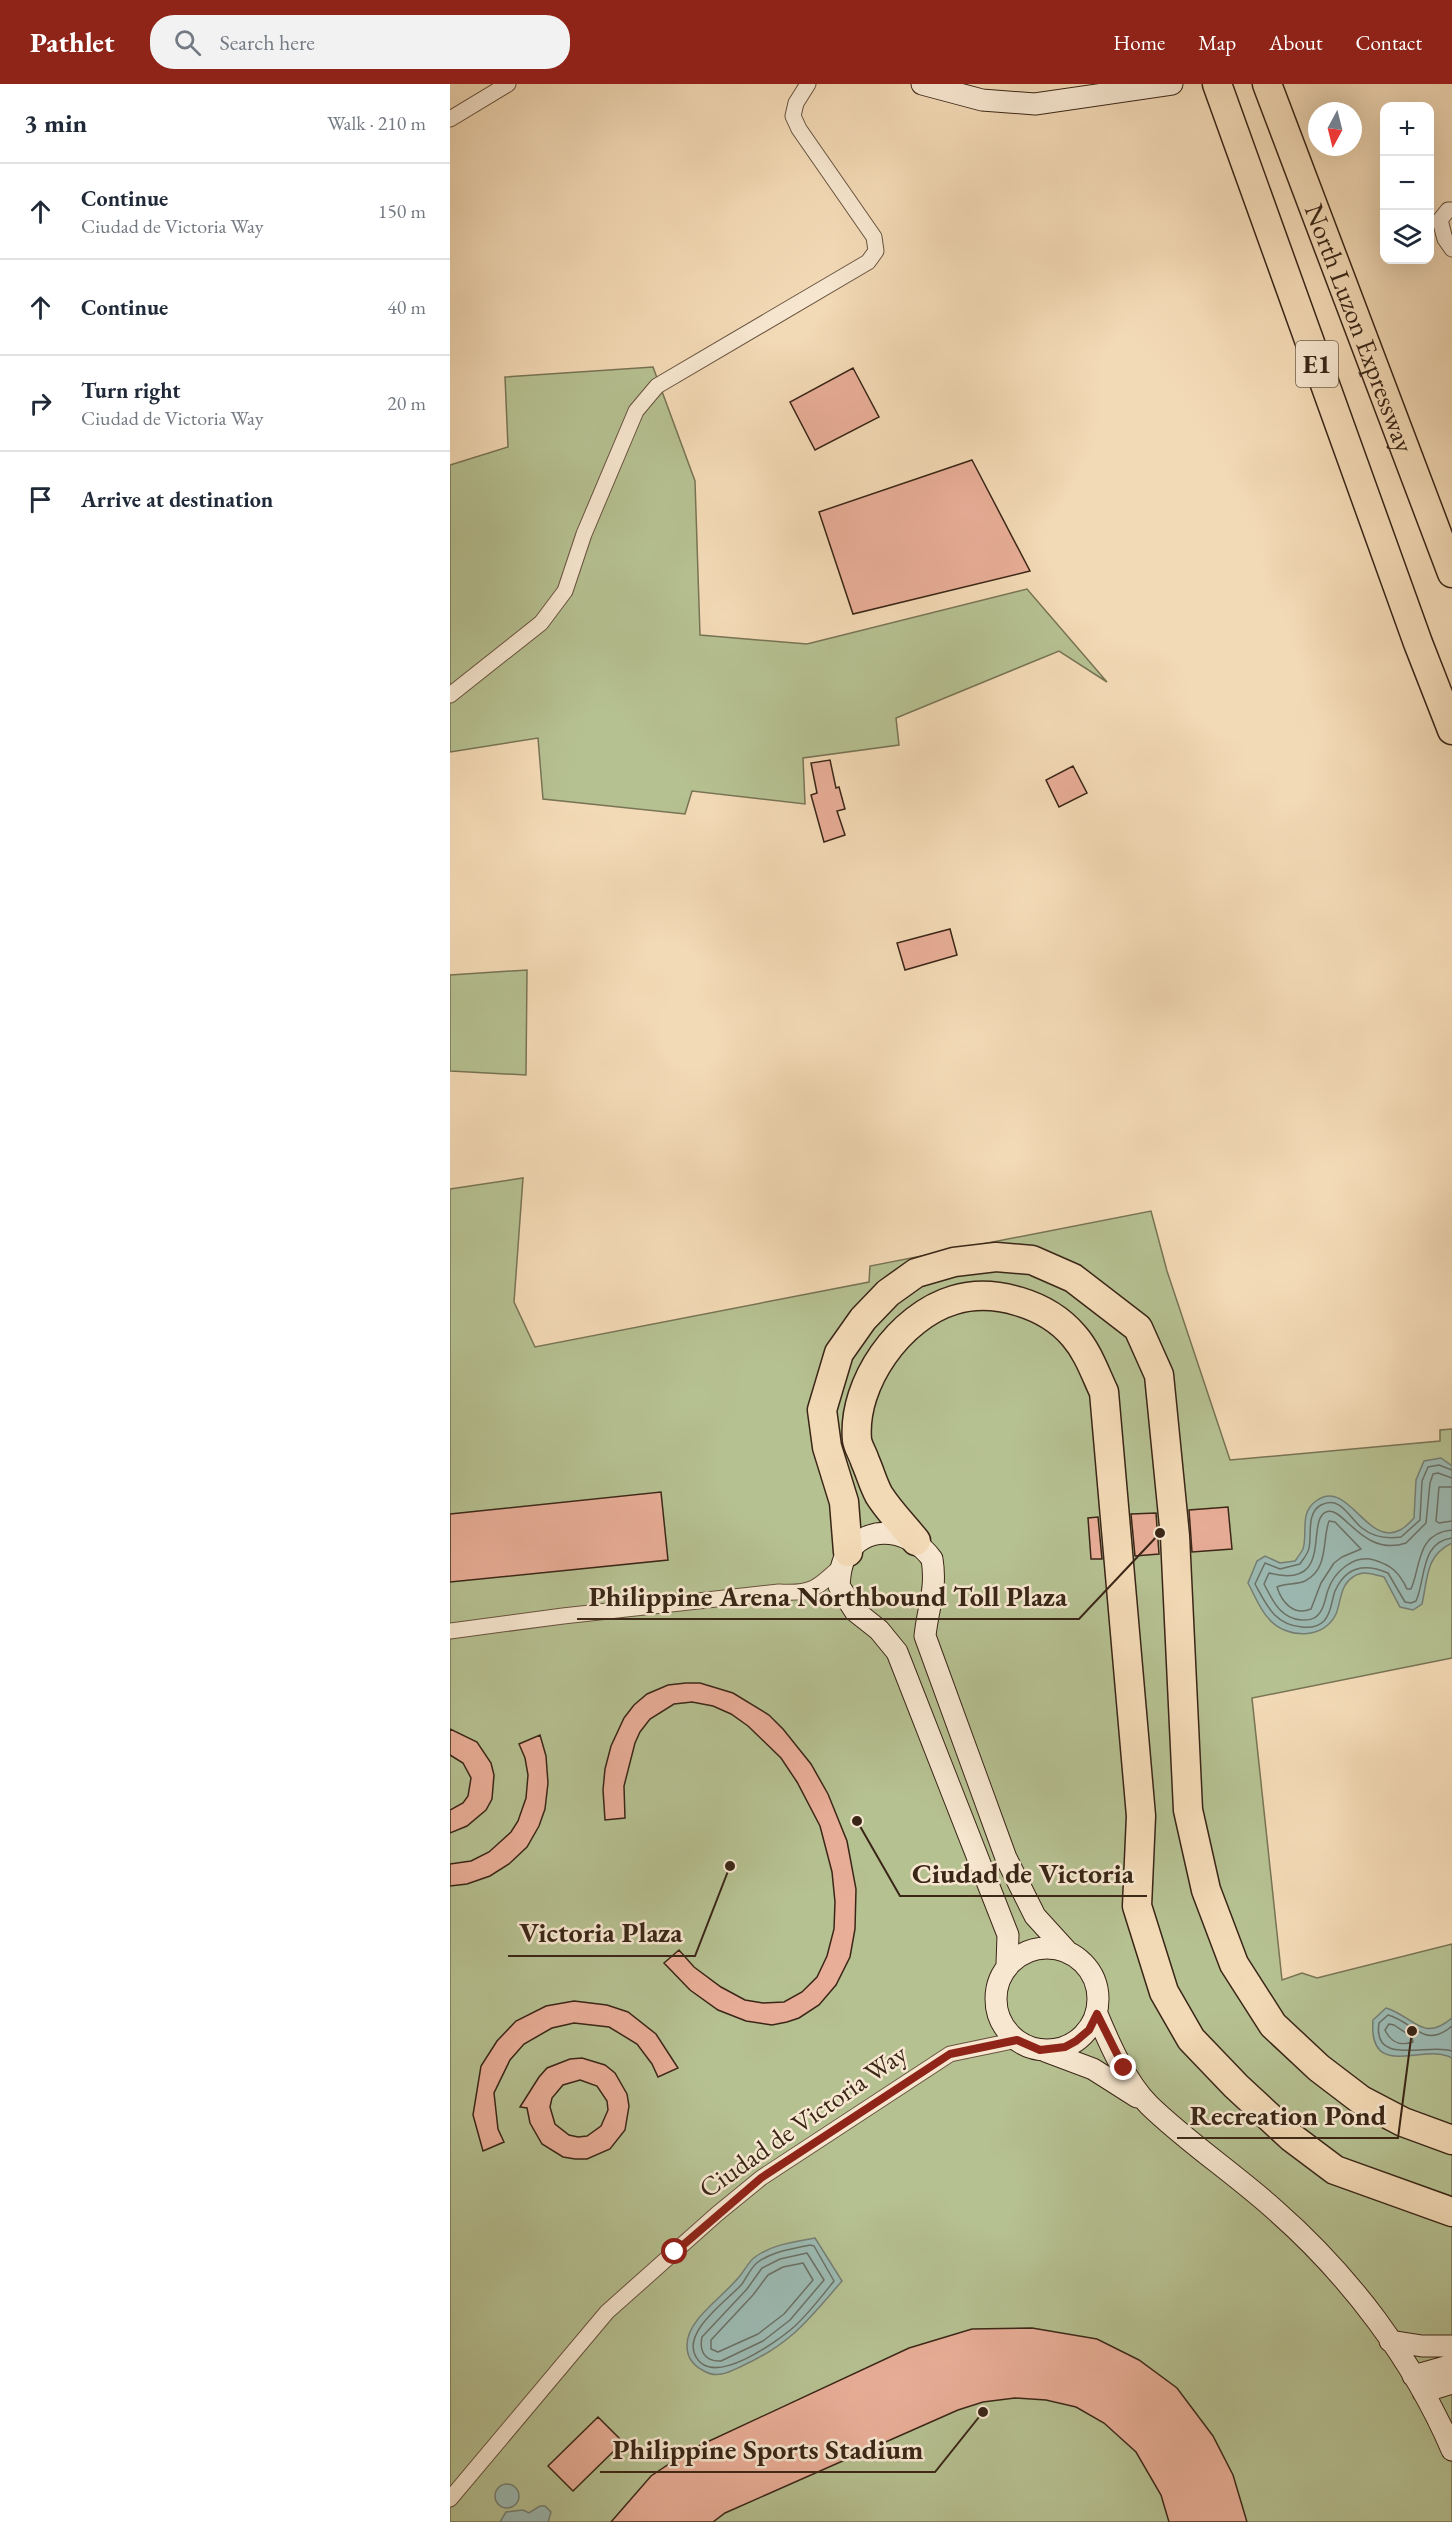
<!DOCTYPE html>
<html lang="en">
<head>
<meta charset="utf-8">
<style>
  body { margin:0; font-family:"EB Garamond",serif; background:#f2f2f3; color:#1f2937 }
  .controls { position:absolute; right:18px; top:18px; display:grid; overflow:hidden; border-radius:12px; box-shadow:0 6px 24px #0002 }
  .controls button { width:54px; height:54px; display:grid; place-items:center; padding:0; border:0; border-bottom:2px solid #e0e1e3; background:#fff; color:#1f2937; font:30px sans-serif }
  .compass { position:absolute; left:858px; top:18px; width:54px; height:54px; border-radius:50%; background:#fff; box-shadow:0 6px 24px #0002; rotate:187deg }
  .stop { position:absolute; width:18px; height:18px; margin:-14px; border:4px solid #8f2418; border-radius:50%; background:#fff }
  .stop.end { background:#8f2418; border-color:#fff; box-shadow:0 2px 6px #0008 }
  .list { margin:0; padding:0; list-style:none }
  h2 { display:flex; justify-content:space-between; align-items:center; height:78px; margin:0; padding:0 24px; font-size:26px }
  h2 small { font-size:20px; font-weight:400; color:#747a83 }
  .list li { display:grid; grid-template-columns:39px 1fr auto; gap:18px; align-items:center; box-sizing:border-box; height:96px; padding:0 24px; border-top:2px solid #e0e1e3 }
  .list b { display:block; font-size:22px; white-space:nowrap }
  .list p { margin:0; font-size:20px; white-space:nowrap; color:#747a83 }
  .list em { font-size:20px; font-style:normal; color:#747a83 }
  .icon { flex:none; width:33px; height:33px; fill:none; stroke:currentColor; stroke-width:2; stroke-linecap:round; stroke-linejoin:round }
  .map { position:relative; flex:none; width:1002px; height:2438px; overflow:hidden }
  header { display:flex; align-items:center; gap:36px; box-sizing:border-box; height:84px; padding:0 30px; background:#8f2418; color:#fff }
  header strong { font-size:28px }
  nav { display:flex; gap:33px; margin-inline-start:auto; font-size:21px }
  .search { width:420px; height:54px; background:#f2f2f3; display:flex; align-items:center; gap:15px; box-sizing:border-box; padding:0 21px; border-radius:24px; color:#747a83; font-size:22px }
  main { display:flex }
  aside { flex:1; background:#fff }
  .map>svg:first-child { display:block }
</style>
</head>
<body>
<header>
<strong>Pathlet</strong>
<div class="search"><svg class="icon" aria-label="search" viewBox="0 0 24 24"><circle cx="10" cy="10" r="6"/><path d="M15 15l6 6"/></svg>Search here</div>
<nav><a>Home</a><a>Map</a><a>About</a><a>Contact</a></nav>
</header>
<main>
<aside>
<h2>3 min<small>Walk · 210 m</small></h2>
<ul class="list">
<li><svg class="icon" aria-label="ahead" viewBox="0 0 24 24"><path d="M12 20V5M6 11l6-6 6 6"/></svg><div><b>Continue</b><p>Ciudad de Victoria Way</p></div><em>150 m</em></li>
<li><svg class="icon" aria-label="ahead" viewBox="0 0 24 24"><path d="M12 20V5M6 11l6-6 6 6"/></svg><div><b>Continue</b></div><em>40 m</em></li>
<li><svg class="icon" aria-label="right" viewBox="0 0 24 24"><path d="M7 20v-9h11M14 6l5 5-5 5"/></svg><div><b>Turn right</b><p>Ciudad de Victoria Way</p></div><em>20 m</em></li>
<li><svg class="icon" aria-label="arrive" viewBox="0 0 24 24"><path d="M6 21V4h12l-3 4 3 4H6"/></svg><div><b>Arrive at destination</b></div></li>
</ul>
</aside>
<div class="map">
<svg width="1002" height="2438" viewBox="0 0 1002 2438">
  <rect width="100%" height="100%" fill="#f3dab6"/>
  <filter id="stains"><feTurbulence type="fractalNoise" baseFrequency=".00333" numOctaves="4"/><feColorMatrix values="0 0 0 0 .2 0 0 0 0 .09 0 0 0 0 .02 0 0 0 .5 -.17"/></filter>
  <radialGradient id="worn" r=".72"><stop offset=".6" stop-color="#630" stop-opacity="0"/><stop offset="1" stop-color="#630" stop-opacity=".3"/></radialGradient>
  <path fill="#b6c192" stroke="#787454" stroke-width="1.5" d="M203,283L245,397L250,551L357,560L577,505L657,598L609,567L446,634L449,661L353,674L355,720L242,707L235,730L93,715L88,654L0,668V381L58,363L55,293Z
    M77,886L76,991L0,987V891Z
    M73,1094L64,1218L85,1263L419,1198L420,1182L701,1127L717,1187L780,1376L990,1357V1346L1002,1345V1574L802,1614L832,1896L852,1889L867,1894L1002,1860V2438H0V1105Z"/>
  <path fill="#9cbab3" stroke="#757f75" stroke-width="1.5" d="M991,1374L1002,1382V1459C975,1472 978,1494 972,1520L963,1526L950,1523L934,1493C923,1490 913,1486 903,1493C890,1501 891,1518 886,1530C874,1556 836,1555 819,1535C810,1526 804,1510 798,1499L807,1477L815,1472L830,1479L845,1477C848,1473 851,1469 853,1465C858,1449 849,1429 866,1417C898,1393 917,1464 950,1446C955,1444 960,1438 964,1434L966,1396L974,1377Z
    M936,1924C965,1933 972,1959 1002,1934V1974C975,1958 918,1998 923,1936Z
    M365,2154L392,2197C358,2236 341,2260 292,2282C279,2288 267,2295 254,2287C244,2282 237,2274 237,2262C236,2236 273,2213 288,2194C294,2188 298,2178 305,2173C323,2160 344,2158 365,2154Z
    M45 2412a12 12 0 1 1 24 0a12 12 0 1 1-24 0Z
    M90,2422H95L101,2428L98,2438H50L56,2428L73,2426L79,2429Z"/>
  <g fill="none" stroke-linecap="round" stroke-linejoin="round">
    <path stroke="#6b7065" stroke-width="1.5" d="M1002,1386L989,1381L978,1383L972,1397L970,1436L951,1453C936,1455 923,1453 912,1444C899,1434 891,1411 871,1421C856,1429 862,1451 859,1464C858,1470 853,1475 850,1480L830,1485L815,1479L805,1500C817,1522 825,1541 852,1543C860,1544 868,1543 874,1537C882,1528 881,1518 885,1507C896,1482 915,1479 938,1489L955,1518L961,1519L966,1517C976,1495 970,1458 1002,1454
      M1002,1394L988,1389L983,1390L980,1399L976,1439L956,1459C912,1474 893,1420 876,1428C855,1437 885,1506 819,1489L814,1500C823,1517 830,1534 851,1536C858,1536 864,1536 868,1531C875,1524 875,1514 878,1506C884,1488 904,1470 924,1476C941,1481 949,1488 957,1505H961C971,1483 966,1449 1002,1446
      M1002,1403H989L986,1437L989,1439L1002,1437
      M879,1437L885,1438L911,1465L892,1473L884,1479L871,1499L861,1525C844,1532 832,1519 827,1503C835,1499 846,1501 855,1497C879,1485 872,1456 879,1437Z
      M939,1940L944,1941L962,1953L963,1958C950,1962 941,1959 935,1946Z
      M1002,1942C974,1966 964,1938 938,1931L929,1939C922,1983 979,1959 1002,1967
      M360,2161L364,2162L384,2197C372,2212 359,2229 345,2242C327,2258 263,2304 246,2273C231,2248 278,2216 292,2200C297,2193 301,2183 308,2178C323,2167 343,2165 360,2161Z
      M357,2169L374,2196L340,2236L313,2257L271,2277C255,2278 249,2267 252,2253L297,2205L312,2184L330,2175Z
      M353,2179L363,2196L334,2230L308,2250L268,2268L261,2265V2256L303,2211L318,2191L333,2183Z"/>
  </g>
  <path fill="#e9ae98" stroke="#3a2617" stroke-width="1.5" fill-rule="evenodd" d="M403,284L429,333L365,366L340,318Z
    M522,376L580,487L403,530L369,428Z
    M380,676L386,704L389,703L395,725L387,727L395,751L374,758L361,711L367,709L361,679Z
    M623,682L637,709L609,723L596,696Z
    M500,845L507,871L455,886L447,859Z
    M211,1408L218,1476L0,1498V1430Z
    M778,1423L782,1465L742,1468L739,1426Z
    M706,1429L709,1470L685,1472L681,1430Z
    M648,1433L652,1475H641L638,1434Z
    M236,1599H250L283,1609L319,1631L333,1645L361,1680L378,1710L397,1757L406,1805L405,1845L400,1873L386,1901L369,1921L349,1934L337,1938L322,1941L296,1937L268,1926L240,1906L214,1879L229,1866L244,1883L271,1903L295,1916L313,1919L334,1918L352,1908L367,1893L377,1872L384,1845L385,1818L382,1788L370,1742L347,1698L331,1674L298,1642L281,1630L263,1622L242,1618L224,1620L200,1635L190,1648L185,1659L174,1702L175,1734L155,1736L153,1706L155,1685L161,1662L174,1634L184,1621L197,1610L218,1601Z
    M0,1645L27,1658L41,1679L44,1691L42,1715L36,1726L17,1742L0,1749V1726L13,1719L18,1712L21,1694L13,1679L0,1671Z
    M90,1651L96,1672L98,1699L95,1725L89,1742L77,1763L59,1780L40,1792L17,1800L0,1802V1780L21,1777L39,1768L61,1748L68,1737L76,1714L78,1691L75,1674L69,1660Z
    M124,1917L157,1921L178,1928L206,1950L228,1984L208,1993L202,1980L187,1960L159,1943L124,1939L102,1944L74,1960L60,1976L44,2009L48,2045L54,2058L33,2067L23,2031L31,1982L47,1957L66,1937L96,1922Z
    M132,1974L155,1981L165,1989L177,2010L179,2022L175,2046L160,2065L137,2075H125L113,2073L92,2060L80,2039L77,2024L70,2023L89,1993L97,1984L120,1975ZM130,1996L147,2002L157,2017L158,2026L151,2042L137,2052L128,2053L119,2051L105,2040L100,2023L102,2014L113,2001Z
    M582,2244L647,2255L689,2276L727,2304L763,2352L783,2391L797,2438H719L711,2411L686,2368L654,2339L626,2323L596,2316L565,2314L533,2318L508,2326L275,2429L263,2438H161L201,2392L240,2366L459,2264L522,2245Z
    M148,2333L173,2358L123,2407L98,2382Z"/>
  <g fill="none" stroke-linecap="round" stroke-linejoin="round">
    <g stroke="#68533f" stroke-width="17">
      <path id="street" d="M0,35L58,0
        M1002,126H998L990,136L995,155L1002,165
        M0,611L91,539L115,507L134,450L186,327L207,302L418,178L426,167L424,153L349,45L343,32L346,19L358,0
        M0,1547L113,1532L329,1508C362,1510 368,1504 392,1481
        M0,2415L157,2228L267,2130L311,2094L500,1970L567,1956"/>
    </g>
    <g stroke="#3a2617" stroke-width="23">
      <path id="secondary" d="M472,0L532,16L585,20L722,0
        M546 1915a51 51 0 1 1 102 0a51 51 0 1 1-102 0Z
        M557,1880L558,1851L447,1568L429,1546L405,1527L389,1502C390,1490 391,1479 397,1470C419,1437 462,1447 482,1475C487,1506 478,1522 475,1552L556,1774L585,1832L616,1866
        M647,1930C659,1959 676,1998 699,2021C737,2058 785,2090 825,2126C899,2191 963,2275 1002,2366
        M595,1967L643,1985L687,2013
        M940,2257L972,2262H1002
        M963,2292L1002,2281
        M973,2308L1002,2299"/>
    </g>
    <g stroke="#3a2617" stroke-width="31">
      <g id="highway">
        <path d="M767,0L968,559L1002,646"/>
        <path id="s1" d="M817,0L1002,489"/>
        <path d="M466,1457C454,1442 439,1427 429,1411C423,1400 420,1388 415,1377C413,1370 408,1363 407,1356C402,1299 450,1232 504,1216C544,1204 597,1220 624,1252C638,1268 645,1289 654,1308L691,1732L687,1822L714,1908L741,1955L786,2002L841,2053L885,2086L1002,2128"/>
        <path d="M398,1468L394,1418L377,1363L372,1326L389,1269L413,1235L438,1209L466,1189L504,1178L546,1173L582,1176L623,1194L688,1244L709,1291L725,1452L738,1726L756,1806L784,1880L823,1941L869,1984L911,2016L953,2038L1002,2056"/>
      </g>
    </g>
    <use href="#street" stroke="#f7e7d0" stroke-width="15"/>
    <use href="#secondary" stroke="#f7e7d0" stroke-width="21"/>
    <use href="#highway" stroke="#f3dab6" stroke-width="28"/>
  </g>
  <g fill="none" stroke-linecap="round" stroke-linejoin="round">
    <path stroke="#8f2418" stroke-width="8" d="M225,2168L311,2094L500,1970L567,1956L590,1966L615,1963L626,1957L639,1946L647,1930L674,1984"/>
  </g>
  <g text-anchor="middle" stroke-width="5" stroke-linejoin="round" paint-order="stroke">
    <rect fill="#f7e7d0" stroke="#73604e" stroke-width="1.5" x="846" y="257" width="42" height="46" rx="4.5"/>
    <g font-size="26" font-weight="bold" fill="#3a2617">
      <text x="867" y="289">E1</text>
    </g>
    <g font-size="27" fill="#3a2617" stroke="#f7e7d0">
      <text dy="9" stroke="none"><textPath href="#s1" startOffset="261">North Luzon Expressway</textPath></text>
      <text transform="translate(353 2037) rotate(-35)" y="9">Ciudad de Victoria Way</text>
    </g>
  </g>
  <path fill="none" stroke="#3a2617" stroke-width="2" d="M710 1449L629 1535H127M407 1737L450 1812H697M280 1782L245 1872H58M962 1947L948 2054H727M533 2328L485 2388H150"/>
  <g fill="#3a2617" stroke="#f7e7d0" stroke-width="2">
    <circle cx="710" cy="1449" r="6"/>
    <circle cx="407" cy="1737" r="6"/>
    <circle cx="280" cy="1782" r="6"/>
    <circle cx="962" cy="1947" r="6"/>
    <circle cx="533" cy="2328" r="6"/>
  </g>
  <g font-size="28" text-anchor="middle" font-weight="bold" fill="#3a2617" stroke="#f7e7d0" stroke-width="5" stroke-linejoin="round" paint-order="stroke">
    <text x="378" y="1522">Philippine Arena Northbound Toll Plaza</text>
    <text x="573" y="1799">Ciudad de Victoria</text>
    <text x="151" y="1858">Victoria Plaza</text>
    <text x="838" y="2041">Recreation Pond</text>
    <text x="318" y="2375">Philippine Sports Stadium</text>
  </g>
  <rect width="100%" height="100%" filter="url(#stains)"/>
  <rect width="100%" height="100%" fill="url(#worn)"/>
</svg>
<div class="controls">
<button>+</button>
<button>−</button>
<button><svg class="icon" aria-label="layers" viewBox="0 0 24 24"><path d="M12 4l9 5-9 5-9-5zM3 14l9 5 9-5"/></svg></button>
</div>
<svg class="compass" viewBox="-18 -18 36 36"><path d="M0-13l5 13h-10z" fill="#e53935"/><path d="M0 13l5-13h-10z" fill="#747a83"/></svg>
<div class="stop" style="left:225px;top:2168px"></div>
<div class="stop end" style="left:674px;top:1984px"></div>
</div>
</main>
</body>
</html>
